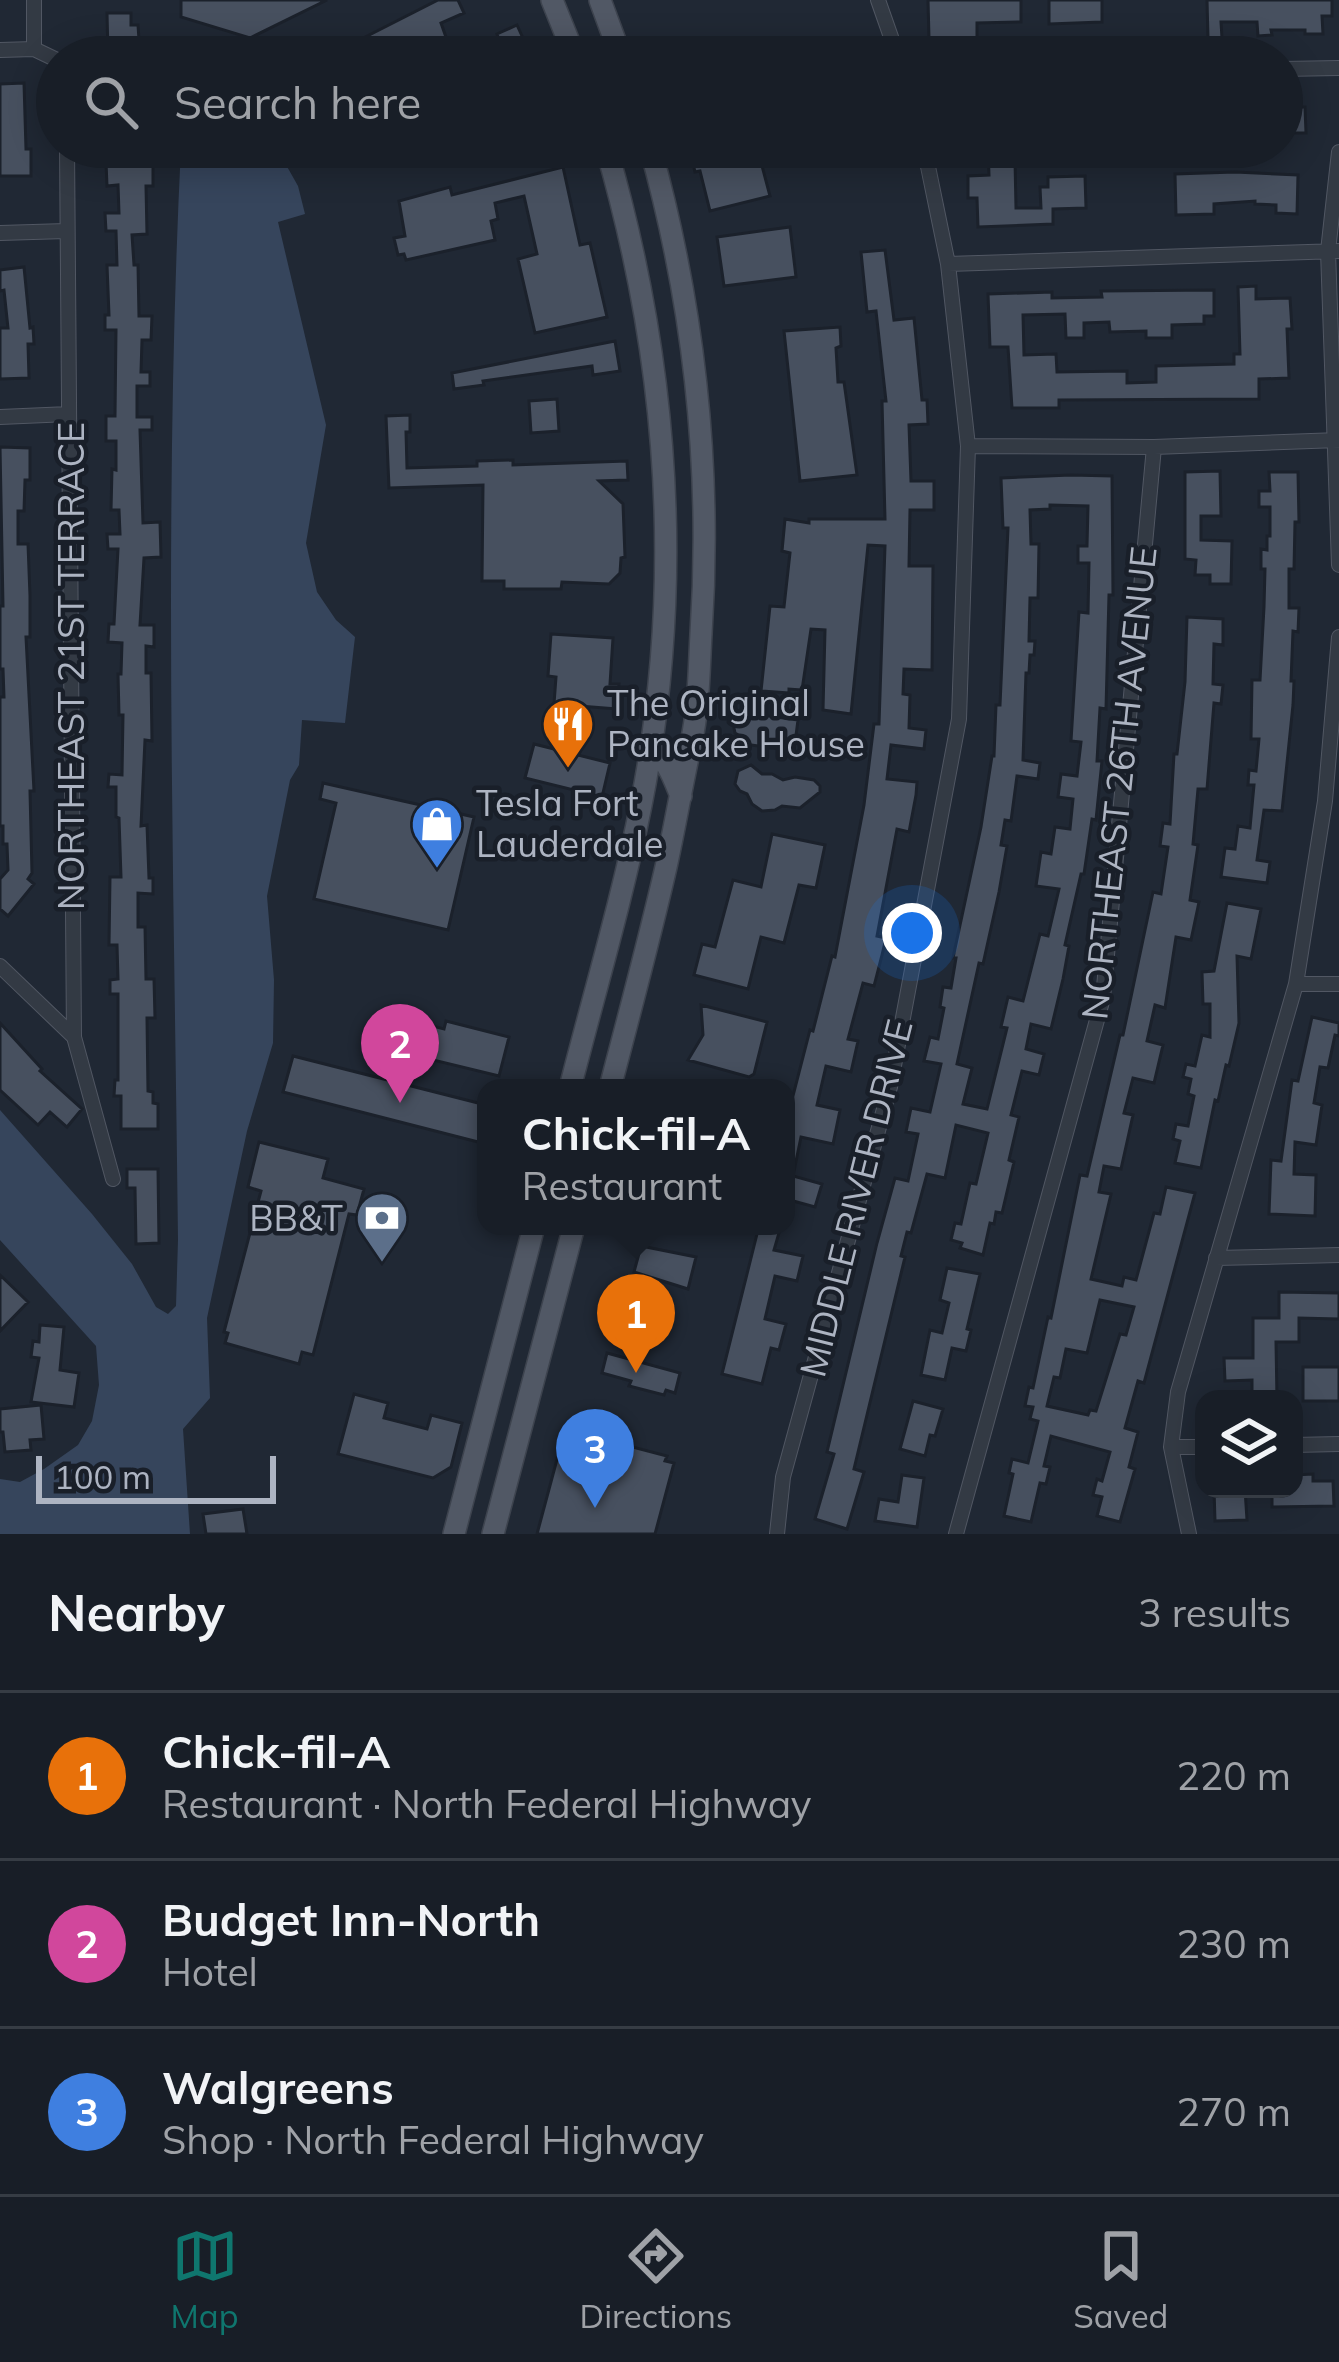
<!DOCTYPE html>
<html lang="en">
<head>
<meta charset="utf-8">
<style>
  body { margin:0; font-family:Mulish,sans-serif; background:#21272f; color:#f1f3f6 }
  .controls { position:absolute; right:36px; bottom:36px; display:grid; overflow:hidden; border-radius:24px; box-shadow:0 6px 30px #0003 }
  .controls button { width:108px; height:108px; display:grid; place-items:center; padding:0; border:0; border-bottom:3px solid #363c44; background:#181e27; color:#f1f3f6; font:60px sans-serif }
  .scale { position:absolute; left:36px; bottom:30px; width:240px; box-sizing:border-box; padding-left:12px; border:6px solid #adb4c2; border-top:0; font-size:33px; line-height:42px; white-space:nowrap; color:#adb4c2; -webkit-text-stroke:9px #191f29; paint-order:stroke }
  .you { position:absolute; left:912px; top:933px; width:42px; height:42px; margin:-30px; border:9px solid #fff; border-radius:50%; background:#1a73e8; box-shadow:0 0 0 18px #1a73e833 }
  .badge { display:grid; place-items:center; width:78px; height:78px; border-radius:50%; background:#0f766e; color:#fff; font-size:39px; font-weight:700 }
  .pin { position:absolute; translate:-50% -99px; filter:drop-shadow(0 3px 6px #0008) }
  .pin::after { content:''; position:absolute; top:63px; width:42px; height:36px; background:inherit; clip-path:polygon(0 0,100% 0,50% 100%) }
  .popup { position:absolute; left:477px; top:1079px; width:318px; height:156px; box-sizing:border-box; display:grid; place-content:center; border-radius:24px; background:#181e27; filter:drop-shadow(0 3px 9px #0005); font-size:39px; white-space:nowrap; color:#9fa2a7 }
  .popup b { font-size:45px; color:#f1f3f6 }
  .popup::after { content:''; position:absolute; left:50%; top:100%; margin-left:-24px; border:24px solid transparent; border-top-color:#181e27 }
  .list { margin:0; padding:0; list-style:none }
  h2 { display:flex; justify-content:space-between; align-items:center; height:156px; margin:0; padding:0 48px; font-size:51px }
  h2 small { font-size:39px; font-weight:400; color:#9fa2a7 }
  .list li { display:grid; grid-template-columns:78px 1fr auto; gap:36px; align-items:center; box-sizing:border-box; height:168px; padding:0 48px; border-top:3px solid #363c44 }
  .list b { display:block; font-size:45px; white-space:nowrap }
  .list p { margin:0; font-size:39px; white-space:nowrap; color:#9fa2a7 }
  .list em { font-size:39px; font-style:normal; color:#9fa2a7 }
  .icon { flex:none; width:66px; height:66px; fill:none; stroke:currentColor; stroke-width:2; stroke-linecap:round; stroke-linejoin:round }
  .map { position:relative; flex:none; width:1339px; height:1534px; overflow:hidden }
  .search { position:absolute; background:#181e27; box-shadow:0 6px 30px #0003; left:36px; right:36px; top:36px; height:132px; display:flex; align-items:center; gap:30px; box-sizing:border-box; padding:0 42px; border-radius:66px; color:#9fa2a7; font-size:45px }
  .sheet { height:660px; background:#181e27 }
  nav { display:flex; justify-content:space-around; align-items:center; box-sizing:border-box; height:168px; border-top:3px solid #363c44; background:#181e27; font-size:33px; color:#9fa2a7 }
  nav a { display:grid; justify-items:center; gap:6px }
  nav .on { color:#0f766e }
  .map>svg:first-child { display:block }
</style>
</head>
<body>
<div class="map">
<svg width="1339" height="1534" viewBox="0 0 1339 1534">
  <rect width="100%" height="100%" fill="#202834"/>
  <path fill="#36455c" d="M181,147H276L298,186L305,214L278,222L326,425L306,543L317,592L336,620L355,637L345,723L302,720L299,765L290,780L267,896L274,980L273,1043L247,1131L207,1318L210,1398L183,1429L190,1534H0V1479L20,1482L44,1469L78,1445L92,1421L99,1385L96,1346L0,1240V1110L92,1214L132,1264L156,1307L168,1314L176,1306L178,1240C174,876 163,511 181,147Z"/>
  <path fill="#47505f" stroke="#1b212b" stroke-width="3" fill-rule="evenodd" d="M181,0H327L250,38L181,17Z
    M438,0H458L464,13L441,23L453,57H326Z
    M928,0H1021V22L977,23V39L954,48L929,38Z
    M1049,0H1102V22L1049,24Z
    M1207,0H1332V16H1322L1323,34H1305V30H1271L1272,35L1258,36L1257,22H1221L1222,38H1208Z
    M107,13H131V25H138L139,40H131V53L108,54Z
    M517,25L522,36L532,57H505L497,34Z
    M875,38L881,57H819L818,53Z
    M24,83L26,149H31V176H0V84Z
    M1282,107H1305L1306,133H1282Z
    M110,147H136V161H153V186H146L147,234L132,235L134,265H138L139,316H152L151,340H142L141,372H150V386H137V417H152V430H140L143,523L160,522L161,557L144,558L140,625H154V647L146,646V673H151L152,741L145,740L141,826L147,825L149,878H153V894L138,893V927H145L146,979H154L155,1018H147L148,1091L153,1092V1103L158,1104V1129H121V1096H114L115,1080H118V994H110V980L118,979L117,945H109L110,877H121L119,818L116,817V787H108L109,774L122,775L123,715H119L118,674H121L122,643L108,642L109,624H114L118,549H108L107,534H120L119,510H111L112,469L116,470V441H106V416H115L116,330H105V315H109L107,265H117L116,231H106L105,213H119L118,185L107,186L106,162H110Z
    M702,147H757L770,196L710,211L700,171L695,172L690,150Z
    M988,147H1018V160H1015L1016,208H1041L1040,187H1048V177L1085,176L1086,208L1053,209V224L978,227L977,198H968V176L989,175Z
    M563,167L580,245L590,243L607,317L535,333L518,259L537,254L524,196L495,203L498,219L491,221L495,240L406,260L404,254L398,255L394,238L405,236L399,201L450,187L452,195Z
    M1235,172L1298,175L1297,214L1276,213V205L1255,204V201L1214,204V214L1176,215L1175,174Z
    M790,227L796,277L724,286L717,237Z
    M885,250L894,320L914,318L922,400H927L928,424L909,425L911,481H934V510H910L909,566H933L932,670L904,669L903,694L910,695L909,728L926,730L924,749L891,745L887,779L917,782L916,795L909,832L897,829L877,936L886,938L882,955L874,986L863,983L848,1039L858,1041L851,1072L826,1066L817,1105L840,1110L833,1144L801,1137L793,1176L822,1184L815,1207L786,1199V1123L810,1030L813,1031L832,956L835,957L864,805L874,724H879L885,546L868,545L851,714L823,710L825,630L811,629L802,690L789,689V693L761,691L770,606L784,607L790,553L782,551L785,519L809,523V519H885L882,401H886L876,311L867,312L861,252Z
    M24,267L30,328L33,327L34,344H28L29,378L0,379V328H8L4,290L0,291V270Z
    M1256,286V299L1290,298L1292,329H1287L1289,378L1259,379V399L1059,400V408H1012L1008,347H990L988,294L1052,292V298L1102,297L1101,291L1214,290V316H1204V324L1172,325V338H1146V331L1110,332L1109,322L1084,323V338H1066L1065,314L1023,315L1024,355L1056,354L1057,372L1127,371V383L1156,382V366L1234,364V354H1240L1238,287Z
    M840,327L841,346L836,348L838,382H844L857,475L800,481L784,331Z
    M615,341L620,371L593,375L592,366L483,381L484,385L454,389L452,373Z
    M557,399L559,431L531,433L529,401Z
    M410,415V432H406L407,468L477,466V461L513,460V465L627,461L628,480L599,481L623,504L625,557L621,558L620,573L609,584L562,582L561,589H504V581H482L483,485L389,488L386,416Z
    M0,447L30,448V480H25L24,511H18V544H28L30,596V637H26L34,791H30L32,873L28,879L34,884L8,916L0,909V879L8,870L7,844H3V826H0V697H4L3,669H0V606H3Z
    M1220,471L1221,516H1201V540L1232,541L1231,584H1210V575H1195L1196,560L1185,559V472Z
    M1269,472H1298L1299,522H1295L1294,569H1289V608H1299L1298,632L1293,631L1291,681H1294L1293,705L1282,811L1264,810L1257,860L1270,862L1267,883L1221,877L1225,848L1235,849L1238,826L1250,828L1254,785H1248L1249,770L1256,771L1259,739H1251L1252,680H1260L1264,607L1265,569H1261V549L1267,550V536H1270V507H1259V491H1270Z
    M1071,475L1112,476L1113,595H1109L1106,709L1100,708L1097,761H1102L1096,820L1092,819L1084,874H1081L1065,945L1069,946L1063,979L1051,1029L1031,1024L1026,1049L1044,1054L1039,1075L1022,1071L1011,1115L1019,1117L1009,1160L1014,1162L1002,1213L996,1212L994,1224L990,1223L983,1255L960,1248L962,1243L951,1240L955,1223L961,1224L970,1183L976,1184L988,1133L956,1125L945,1178L927,1174L911,1233L907,1232L901,1256L905,1257L854,1469L864,1472L847,1529L815,1519L834,1454L827,1452L877,1243L895,1178L908,1181L918,1134L906,1132L911,1108L930,1112L941,1064L924,1061L930,1037L938,1039L944,1008L940,1007L943,987L951,988L956,958H953L981,827L992,756H994L996,705H1000L1008,528H1003L1001,478ZM1050,505L1088,506L1087,546H1078V563H1089L1088,613L1079,612L1071,741L1081,742L1077,776L1061,774L1058,797L1073,799L1070,829L1055,827L1051,854L1041,852L1036,886L1059,889L1048,936L1040,934L1023,1001L1008,997L1001,1027L1007,1028L987,1109L963,1104L972,1068L957,1064L979,963L983,964L999,892L1007,846L1001,845L1005,820L1011,821L1017,776L1038,779L1040,763L1023,760L1026,673H1029L1030,655H1034L1035,641H1029L1030,598H1038L1039,544H1031L1030,510L1050,509Z
    M1187,617L1223,619V645L1214,644L1213,684L1223,685L1221,704L1214,703L1207,789H1198L1193,844L1198,845L1190,900L1199,902L1191,940L1176,937L1165,1008L1155,1005L1147,1041L1163,1045L1154,1083L1133,1078L1124,1113L1133,1115L1121,1169L1104,1166L1099,1192L1111,1194L1091,1279L1122,1286L1124,1277L1136,1280L1154,1213L1160,1214L1166,1187L1195,1193L1144,1383L1138,1381L1125,1428L1138,1432L1129,1467L1135,1469L1120,1522L1097,1516L1102,1497L1093,1495L1097,1479L1102,1481L1110,1452L1051,1436L1044,1466L1050,1467L1046,1484L1040,1483L1031,1522L1004,1516L1013,1474L1009,1473L1012,1459L1028,1463L1038,1421L1030,1419L1033,1407L1025,1406L1029,1387L1033,1388L1048,1317L1051,1318L1080,1175L1087,1176L1120,1035H1123L1153,892L1161,894L1168,847L1160,846L1163,823L1170,824L1174,754H1177L1185,682ZM1100,1300L1134,1307L1126,1335L1120,1334L1096,1411L1090,1410L1088,1415L1047,1406L1054,1377L1060,1378L1066,1349L1087,1353Z
    M551,634L613,638L610,684H619L617,709L554,704L556,677L548,676Z
    M748,713L798,720L794,751L744,744L745,739L735,733L734,728L737,723L747,718Z
    M534,744L610,763L602,797L525,778Z
    M751,765L762,774H772L783,780L795,777L814,780L820,786V792L800,808L782,806L775,810L762,811L752,804L747,794L740,791L735,784L738,771Z
    M323,783L474,817L448,930L314,899L336,803L320,799Z
    M772,834L825,845L816,888L799,885L784,943L761,937L748,989L694,975L702,944L715,947L733,880L761,887Z
    M1227,903L1261,909L1251,959L1237,956L1239,1023L1229,1066L1226,1065L1218,1101L1215,1100L1201,1168L1175,1163L1180,1141L1173,1139L1176,1124L1188,1126L1194,1096L1188,1094L1191,1079L1183,1077L1186,1064L1195,1066L1202,1035L1210,1037V1004H1203L1202,972L1214,971Z
    M701,1005L767,1022L754,1074L749,1077L688,1060L703,1035Z
    M1312,1017L1339,1023V1036L1335,1035L1328,1068L1320,1067L1314,1103L1322,1105L1316,1145L1295,1142L1294,1174L1316,1175L1315,1216L1269,1214L1271,1160L1281,1161L1292,1080L1298,1081Z
    M446,1021L509,1037L499,1076L433,1060L437,1045L421,1041L425,1024L444,1029Z
    M0,1023L42,1069L40,1071L82,1109L67,1127L50,1112L38,1125L0,1090Z
    M293,1056L486,1105V1144L283,1092Z
    M259,1142L328,1159L323,1178L364,1189L357,1215L349,1214L313,1355L302,1352L299,1364L225,1343L228,1333L224,1332L261,1191L248,1187Z
    M127,1169H158L159,1243L136,1244L135,1188H127Z
    M759,1226H781L774,1250L803,1256L797,1281L775,1276L765,1319L786,1324L779,1350L771,1348L762,1384L722,1374Z
    M641,1246L696,1257L688,1289L634,1272Z
    M947,1268L980,1274L967,1329L971,1330L966,1351L952,1348L945,1380L921,1375L930,1330L942,1333L949,1303L940,1300Z
    M0,1275L28,1302L0,1331Z
    M1279,1292L1339,1293V1319L1299,1318V1342H1276L1277,1399H1252V1380L1225,1381L1224,1358H1253V1318H1279Z
    M40,1325L64,1327L60,1370L79,1373L74,1407L31,1402L39,1358L31,1357L33,1341L39,1342Z
    M607,1353L680,1373L675,1393L666,1390L664,1395L629,1386L631,1381L602,1373Z
    M1303,1367H1339V1401H1303Z
    M354,1394L388,1403L384,1418L427,1429L431,1415L462,1423L451,1467L433,1478L338,1454Z
    M913,1401L943,1409L935,1436L930,1435L925,1456L900,1449Z
    M41,1405L44,1439L30,1440L31,1450L5,1452L3,1432H0V1409Z
    M563,1437L604,1447L606,1440L667,1456L665,1461L674,1463L655,1534H537Z
    M1313,1474V1481H1333L1334,1506L1272,1507V1489H1294V1475Z
    M902,1475L924,1478L917,1527L875,1521L879,1499L898,1502Z
    M1214,1489H1245L1247,1520L1215,1521Z
    M243,1509L247,1534H206L203,1514Z"/>
  <g fill="none" stroke-linecap="round" stroke-linejoin="round">
    <g stroke="#515763" stroke-width="16">
      <path id="street" d="M34,0V49L57,60
        M878,0L898,57
        M0,50L34,49
        M1282,69L1339,68
        M67,147L74,1037L113,1179
        M1339,152L1328,251L1339,565
        M0,233L66,231
        M948,264L1339,251
        M0,417L69,414
        M968,446L1154,447L1339,440
        M0,966L74,1037
        M1296,984H1339
        M1216,1258L1339,1255
        M1294,1445L1339,1444
        M1171,1447H1204
        M777,1534L783,1477L890,1087L959,719L968,446L948,264L924,147
        M956,1534L1103,998L1154,447
        M1189,1534L1171,1447L1178,1392L1296,984L1325,801L1339,637"/>
    </g>
    <g stroke="#3d434e" stroke-width="24">
      <path id="primary" d="M552,0L575,57
        M600,0L621,57
        M650,747C668,760 673,777 681,796
        M570,1088C594,994 622,900 641,805C685,582 669,364 606,147
        M610,1088C629,1015 649,941 666,867C675,826 682,784 691,743C699,708 699,669 701,634C712,470 694,305 650,147
        M454,1534L534,1226
        M493,1534L574,1226"/>
    </g>
    <use href="#street" stroke="#333a44" stroke-width="14"/>
    <use href="#primary" stroke="#515865" stroke-width="21"/>
  </g>
  <defs>
    <g id="restaurant-pin" transform="scale(2.7)"><path d="M0 17L-7.5 6A9.5 9.5 0 1 1 7.5 6Z" fill="#e8710a" stroke="#191f29"/><path d="M-5-6h1v4h1v-4h1v4h1v-4h1v5L-1.5 .5V6h-2V.5L-5-1ZM5-6V6H3V1.5H1.5Q1.5-4 5-6Z" fill="#fff"/></g>
    <g id="shop-pin" transform="scale(2.7)"><path d="M0 17L-7.5 6A9.5 9.5 0 1 1 7.5 6Z" fill="#3f7fe0" stroke="#191f29"/><path d="M-5-2.5h2.3a2.7 3.5 0 0 1 5.4 0H5L5.5 6h-11ZM-1.5-2.5h3a1.5 2.3 0 0 0-3 0Z" fill="#fff"/></g>
    <g id="bank-pin" transform="scale(2.7)"><path d="M0 17L-7.5 6A9.5 9.5 0 1 1 7.5 6Z" fill="#5c6f8a" stroke="#191f29"/><path d="M-6-4H6V4H-6ZM0-2.3a2.3 2.3 0 1 0 0 4.6a2.3 2.3 0 1 0 0-4.6Z" fill="#fff"/></g>
  </defs>
  <g fill-rule="evenodd">
    <use href="#restaurant-pin" x="568" y="724"/>
    <use href="#shop-pin" x="437" y="824"/>
    <use href="#bank-pin" x="382" y="1218"/>
  </g>
  <g text-anchor="middle" stroke-width="9" stroke-linejoin="round" paint-order="stroke">
    <g font-size="36" fill="#adb4c2" stroke="#191f29">
      <text transform="translate(71 666) rotate(-90)" y="13">NORTHEAST 21ST TERRACE</text>
      <text transform="translate(1119 783) rotate(-84)" y="13">NORTHEAST 26TH AVENUE</text>
      <text transform="translate(856 1198) rotate(-76)" y="13">MIDDLE RIVER DRIVE</text>
    </g>
    <g font-size="36" fill="#adb4c2" stroke="#191f29" text-anchor="start">
      <text x="607" y="716">The Original<tspan x="607" dy="41">Pancake House</tspan></text>
      <text x="476" y="816">Tesla Fort<tspan x="476" dy="41">Lauderdale</tspan></text>
      <text x="343" y="1231" text-anchor="end">BB&amp;T</text>
    </g>
  </g>
</svg>
<div class="controls">
<button><svg class="icon" aria-label="layers" viewBox="0 0 24 24"><path d="M12 4l9 5-9 5-9-5zM3 14l9 5 9-5"/></svg></button>
</div>
<div class="scale">100 m</div>
<div class="you"></div>
<div class="pin badge" style="left:636px;top:1373px;background:#e8710a">1</div>
<div class="popup"><b>Chick-fil-A</b>Restaurant</div>
<div class="pin badge" style="left:400px;top:1103px;background:#d1479c">2</div>
<div class="pin badge" style="left:595px;top:1508px;background:#3f7fe0">3</div>
<div class="search"><svg class="icon" aria-label="search" viewBox="0 0 24 24"><circle cx="10" cy="10" r="6"/><path d="M15 15l6 6"/></svg>Search here</div>
</div>
<section class="sheet">
<h2>Nearby<small>3 results</small></h2>
<ul class="list">
<li><span class="badge" style="background:#e8710a">1</span><div><b>Chick-fil-A</b><p>Restaurant · North Federal Highway</p></div><em>220 m</em></li>
<li><span class="badge" style="background:#d1479c">2</span><div><b>Budget Inn-North</b><p>Hotel</p></div><em>230 m</em></li>
<li><span class="badge" style="background:#3f7fe0">3</span><div><b>Walgreens</b><p>Shop · North Federal Highway</p></div><em>270 m</em></li>
</ul>
</section>
<nav>
<a class="on"><svg class="icon" aria-label="map" viewBox="0 0 24 24"><path d="M3 6l6-2 6 2 6-2v14l-6 2-6-2-6 2zM9 4v14M15 6v14"/></svg>Map</a>
<a><svg class="icon" aria-label="directions" viewBox="0 0 24 24"><path d="M12 3l9 9-9 9-9-9zM9 14v-3h6M13 9l2 2-2 2"/></svg>Directions</a>
<a><svg class="icon" aria-label="saved" viewBox="0 0 24 24"><path d="M7 4h10v16l-5-4-5 4z"/></svg>Saved</a>
</nav>
</body>
</html>
